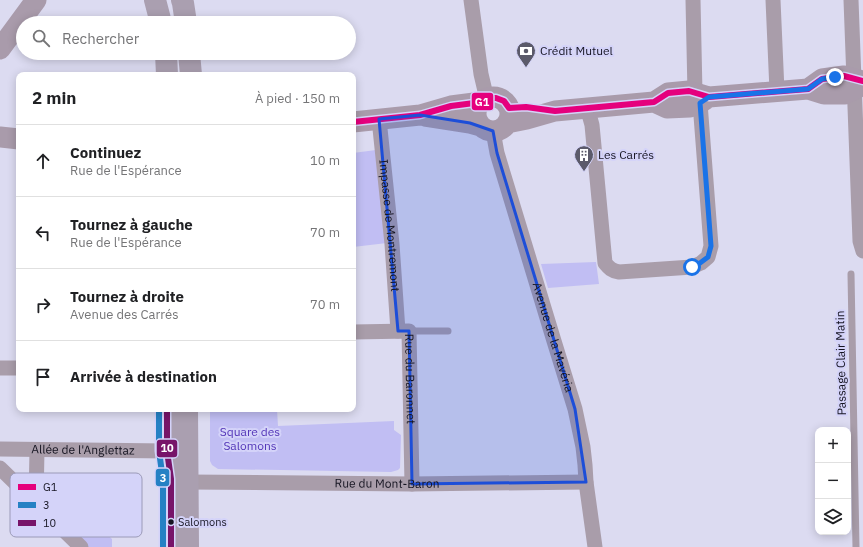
<!DOCTYPE html>
<html lang="fr">
<head>
<meta charset="utf-8">
<style>
  body { margin:0; font-family:"IBM Plex Sans",sans-serif; background:#f6f6f6; color:#202124 }
  .controls { position:absolute; right:12px; bottom:12px; display:grid; overflow:hidden; border-radius:8px; box-shadow:0 2px 10px #0003 }
  .controls button { width:36px; height:36px; display:grid; place-items:center; padding:0; border:0; border-bottom:1px solid #e0e0e0; background:#fff; color:#202124; font:20px sans-serif }
  .stop { position:absolute; width:12px; height:12px; margin:-9px; border:3px solid #1a73e8; border-radius:50%; background:#fff }
  .stop.end { background:#1a73e8; border-color:#fff; box-shadow:0 1px 4px #0008 }
  .list { margin:0; padding:0; list-style:none }
  h2 { display:flex; justify-content:space-between; align-items:center; height:52px; margin:0; padding:0 16px; font-size:17px }
  h2 small { font-size:13px; font-weight:400; color:#757577 }
  .list li { display:grid; grid-template-columns:26px 1fr auto; gap:12px; align-items:center; box-sizing:border-box; height:72px; padding:0 16px; border-top:1px solid #e0e0e0 }
  .list b { display:block; font-size:15px; white-space:nowrap }
  .list p { margin:0; font-size:13px; white-space:nowrap; color:#757577 }
  .list em { font-size:13px; font-style:normal; color:#757577 }
  .icon { flex:none; width:22px; height:22px; fill:none; stroke:currentColor; stroke-width:2; stroke-linecap:round; stroke-linejoin:round }
  .map { position:relative; flex:none; width:863px; height:547px; overflow:hidden }
  .search { position:absolute; background:#fff; box-shadow:0 2px 10px #0003; left:16px; top:16px; width:340px; height:44px; display:flex; align-items:center; gap:10px; box-sizing:border-box; padding:0 14px; border-radius:22px; color:#757577; font-size:15px }
  .panel { position:absolute; background:#fff; box-shadow:0 2px 10px #0003; left:16px; top:72px; width:340px; height:340px; border-radius:8px }
  .map>svg:first-child { display:block }
</style>
</head>
<body>
<div class="map">
<svg width="863" height="547" viewBox="0 0 863 547">
  <rect width="100%" height="100%" fill="#dcdbf1"/>
  <path fill="#c1bef3" d="M376,150L387,243L353,247V153Z
    M596,262L599,284L548,288L541,264Z
    M277,409L278,426L394,421V430L401,435L400,468L398,470L391,472L218,469L212,465L210,461V410Z
    M82,524L99,527L112,539V547H87L73,533Z"/>
  <g fill="none" stroke-linecap="round" stroke-linejoin="round">
    <path stroke="#a99daa" stroke-width="7" d="M851,274L856,547
      M409,331H448"/>
    <g stroke="#a99daa" stroke-width="15">
      <path d="M471,0L481,74L485,91L488,98"/>
      <path d="M773,0L777,91"/>
      <path d="M851,0L860,241L863,251"/>
      <path d="M587,107L592,125L605,263C609,268 612,271 619,272L692,267L701,263L708,257L711,246L700,103L695,93L693,0"/>
      <path id="s1" d="M379,119L392,244L398,331"/>
      <path id="s2" d="M493,131L497,153L554,341L575,409L583,447L585,465L586,482L595,547"/>
      <path id="s3" d="M353,332L409,331L412,484"/>
      <path d="M0,368H19"/>
      <path id="s4" d="M0,449L167,451"/>
      <path d="M0,468L81,547"/>
      <path id="s5" d="M187,482L412,484L586,482"/>
      <path d="M36,502L37,450"/>
    </g>
    <path stroke="#a99bab" stroke-width="21" d="M0,49L36,0
      M808,89L822,79L844,76L863,81
      M476 114a17 17 0 1 1 34 0a17 17 0 1 1-34 0Z
      M654,102L667,108L690,107L700,103L709,97
      M425,116L470,123L481,126
      M353,122L420,115L451,106L482,102
      M507,123L527,119L555,111L654,102L668,93L689,91L709,97L808,89L824,94H845L863,85
      M0,137L19,139"/>
    <path stroke="#aa9fb0" stroke-width="22" d="M155,0L161,23
      M182,0L183,3L186,23
      M166,53L167,75
      M189,53L191,75
      M167,409V451L171,479V547
      M187,409L188,547"/>
    <g stroke="#d4d3f9" stroke-width="9">
      <path id="bus-1" d="M353,122L420,115L451,106L482,102L488,98H496L504,101L509,108L526,107L555,111L654,102L668,93L689,91L709,97L808,89L822,79L844,76L863,81"/>
    </g>
    <g stroke="#d4d3f9" stroke-width="9">
      <path id="bus-2" d="M159,409V451L163,480V547"/>
    </g>
    <g stroke="#d4d3f9" stroke-width="9">
      <path id="bus-3" d="M167,409V451L171,479V547"/>
    </g>
    <use href="#bus-1" stroke="#e5007d" stroke-width="6"/>
    <use href="#bus-2" stroke="#2581c4" stroke-width="6"/>
    <use href="#bus-3" stroke="#771469" stroke-width="6"/>
  </g>
  <g fill="none" stroke-linecap="round" stroke-linejoin="round">
    <path stroke="#1a73e8" stroke-width="5" d="M692,267L700,263L708,257L711,246L700,103L709,97L808,89L822,79L835,77"/>
  </g>
  <path fill="#1d4ed8" fill-opacity="0.2" stroke="#1d4ed8" stroke-width="3" stroke-linejoin="round" d="M420,115L470,123L493,131L497,153L575,409L586,482L412,484L409,331H398L379,119Z"/>
  <defs>
    <g id="bank-pin" transform="scale(1)"><path d="M0 17L-7.5 6A9.5 9.5 0 1 1 7.5 6Z" fill="#5b5a6a" stroke="#d4d3f9"/><path d="M-6-4H6V4H-6ZM0-2.3a2.3 2.3 0 1 0 0 4.6a2.3 2.3 0 1 0 0-4.6Z" fill="#fff"/></g>
    <g id="building-pin" transform="scale(1)"><path d="M0 17L-7.5 6A9.5 9.5 0 1 1 7.5 6Z" fill="#5b5a6a" stroke="#d4d3f9"/><path d="M-4-6H4V6H1V3H-1V6H-4ZM-2.5-4.3h1.7v1.8h-1.7ZM.8-4.3h1.7v1.8H.8ZM-2.5-1h1.7V.8h-1.7ZM.8-1h1.7V.8H.8Z" fill="#fff"/></g>
  </defs>
  <g fill-rule="evenodd">
    <use href="#bank-pin" x="526" y="51"/>
    <use href="#building-pin" x="584" y="155"/>
  </g>
  <circle fill="#151421" stroke="#d4d3f9" stroke-width="1.5" cx="171" cy="522" r="3.5"/>
  <g text-anchor="middle" stroke-width="4" stroke-linejoin="round" paint-order="stroke">
    <g font-size="11" fill="#151421" stroke="#d4d3f9" text-anchor="start">
      <text x="178" y="526">Salomons</text>
    </g>
    <g font-size="12" fill="#151421" stroke="#d4d3f9" text-anchor="start">
      <text x="540" y="55">Crédit Mutuel</text>
      <text x="598" y="159">Les Carrés</text>
    </g>
    <g font-size="12" fill="#151421" stroke="#d4d3f9">
      <text dy="4" stroke="none"><textPath href="#s1" startOffset="107">Impasse de Montremont</textPath></text>
      <text dy="4" stroke="none"><textPath href="#s2" startOffset="215">Avenue de la Mavéria</textPath></text>
      <text transform="translate(841 363) rotate(-91)" y="4">Passage Clair Matin</text>
      <text dy="4" stroke="none"><textPath href="#s3" startOffset="104">Rue du Baronnet</textPath></text>
      <text dy="4" stroke="none"><textPath href="#s4" startOffset="83">Allée de l'Anglettaz</textPath></text>
      <text dy="4" stroke="none"><textPath href="#s5" startOffset="200">Rue du Mont-Baron</textPath></text>
    </g>
    <g font-size="12" fill="#5234b7" stroke="#d4d3f9">
      <text x="250" y="436">Square des<tspan x="250" dy="14">Salomons</tspan></text>
    </g>
  </g>
  <rect x="10" y="473" width="132" height="64" rx="6" fill="#d4d3f9" stroke="#9b9ab8" stroke-width="1"/>
  <rect x="18" y="484" width="18" height="6" fill="#e5007d"/>
  <rect x="18" y="502" width="18" height="6" fill="#2581c4"/>
  <rect x="18" y="520" width="18" height="6" fill="#771469"/>
  <g font-size="11" fill="#151421">
    <text x="43" y="491">G1</text>
    <text x="43" y="509">3</text>
    <text x="43" y="527">10</text>
  </g>
  <g stroke="#d4d3f9" stroke-width="1.5">
    <rect x="471" y="92" width="23" height="19" rx="4" fill="#e5007d"/>
    <rect x="156" y="439" width="22" height="19" rx="4" fill="#771469"/>
    <rect x="155" y="468" width="15" height="19" rx="4" fill="#2581c4"/>
  </g>
  <g font-size="11" text-anchor="middle" font-weight="bold" fill="#fff">
    <text x="482" y="106">G1</text>
    <text x="167" y="452">10</text>
    <text x="163" y="482">3</text>
  </g>
</svg>
<div class="controls">
<button>+</button>
<button>−</button>
<button><svg class="icon" aria-label="layers" viewBox="0 0 24 24"><path d="M12 4l9 5-9 5-9-5zM3 14l9 5 9-5"/></svg></button>
</div>
<div class="stop" style="left:692px;top:267px"></div>
<div class="stop end" style="left:835px;top:77px"></div>
<div class="search"><svg class="icon" aria-label="search" viewBox="0 0 24 24"><circle cx="10" cy="10" r="6"/><path d="M15 15l6 6"/></svg>Rechercher</div>
<section class="panel">
<h2>2 min<small>À pied · 150 m</small></h2>
<ul class="list">
<li><svg class="icon" aria-label="ahead" viewBox="0 0 24 24"><path d="M12 20V5M6 11l6-6 6 6"/></svg><div><b>Continuez</b><p>Rue de l'Espérance</p></div><em>10 m</em></li>
<li><svg class="icon" aria-label="left" viewBox="0 0 24 24"><path d="M17 20v-9H6M10 6l-5 5 5 5"/></svg><div><b>Tournez à gauche</b><p>Rue de l'Espérance</p></div><em>70 m</em></li>
<li><svg class="icon" aria-label="right" viewBox="0 0 24 24"><path d="M7 20v-9h11M14 6l5 5-5 5"/></svg><div><b>Tournez à droite</b><p>Avenue des Carrés</p></div><em>70 m</em></li>
<li><svg class="icon" aria-label="arrive" viewBox="0 0 24 24"><path d="M6 21V4h12l-3 4 3 4H6"/></svg><div><b>Arrivée à destination</b></div></li>
</ul>
</section>
</div>
</body>
</html>
